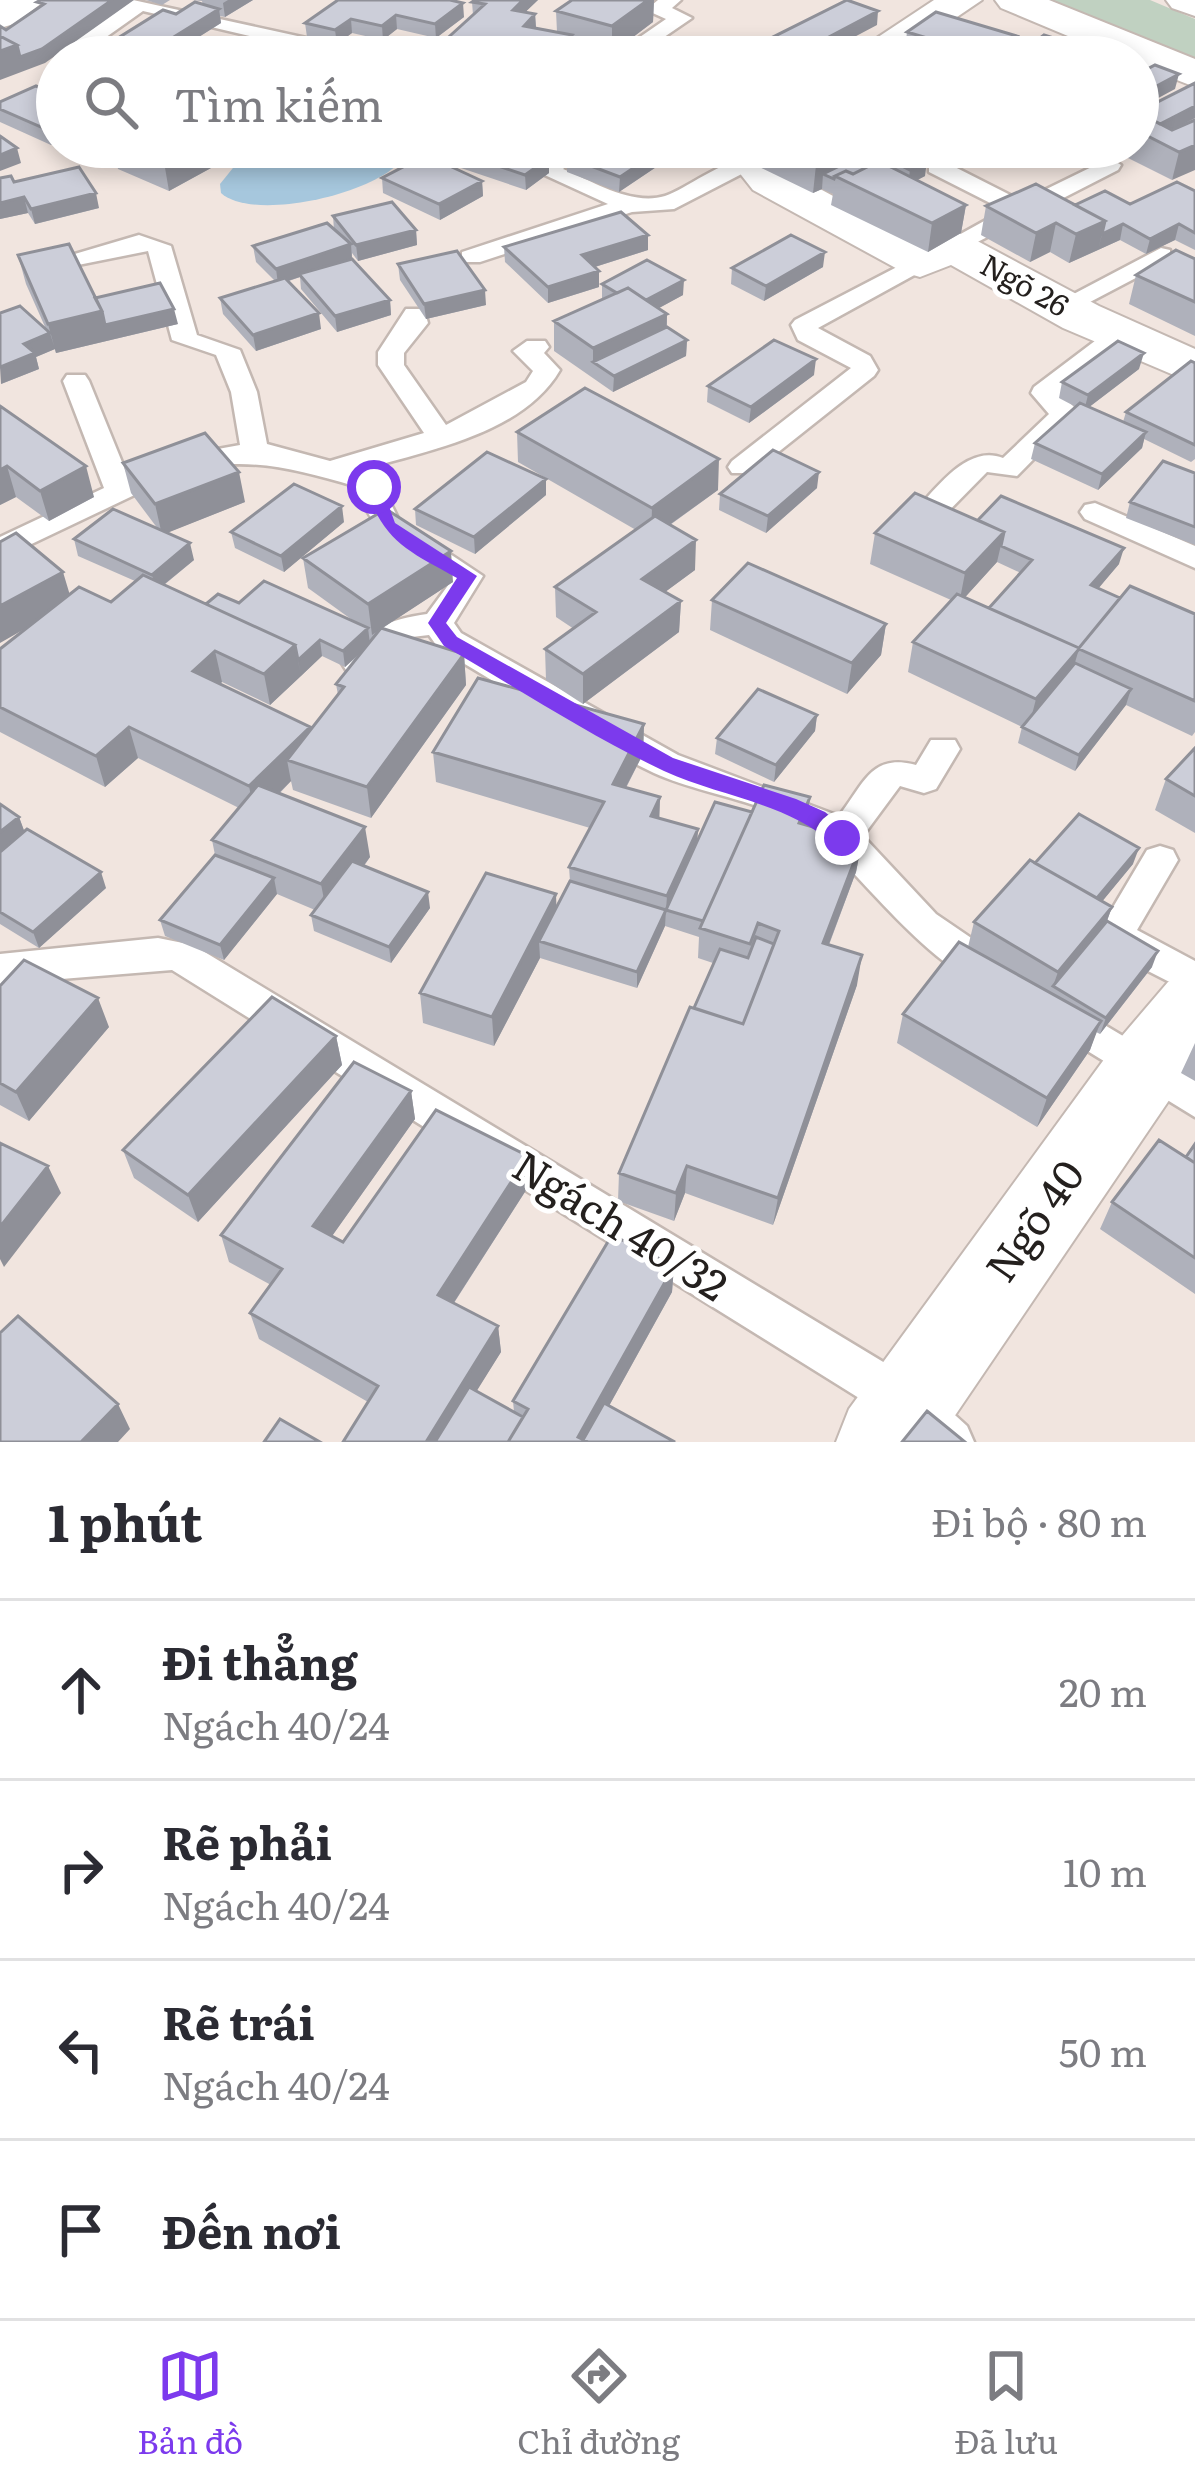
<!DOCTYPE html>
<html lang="vi">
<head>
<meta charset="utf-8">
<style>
  body { margin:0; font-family:Literata,serif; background:#f7f7f7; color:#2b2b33 }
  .stop { position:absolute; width:36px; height:36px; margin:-27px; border:9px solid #7c3aed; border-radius:50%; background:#fff }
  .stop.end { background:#7c3aed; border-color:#fff; box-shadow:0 3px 12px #0008 }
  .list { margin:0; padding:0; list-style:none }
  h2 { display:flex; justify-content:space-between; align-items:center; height:156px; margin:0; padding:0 48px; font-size:51px }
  h2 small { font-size:39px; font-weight:400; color:#7c7c81 }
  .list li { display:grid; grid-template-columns:78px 1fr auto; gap:36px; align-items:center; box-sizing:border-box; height:180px; padding:0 48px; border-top:3px solid #e1e1e2 }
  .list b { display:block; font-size:45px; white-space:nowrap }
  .list p { margin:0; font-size:39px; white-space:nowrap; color:#7c7c81 }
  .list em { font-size:39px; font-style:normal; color:#7c7c81 }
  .icon { flex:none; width:66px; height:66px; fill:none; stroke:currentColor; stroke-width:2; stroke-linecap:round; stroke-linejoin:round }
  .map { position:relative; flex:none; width:1195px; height:1442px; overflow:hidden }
  .search { position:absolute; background:#fff; box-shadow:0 6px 18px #0003; left:36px; right:36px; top:36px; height:132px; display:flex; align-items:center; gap:30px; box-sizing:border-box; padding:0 42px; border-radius:66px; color:#7c7c81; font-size:45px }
  .sheet { height:876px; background:#fff }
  nav { display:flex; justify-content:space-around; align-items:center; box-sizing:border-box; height:168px; border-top:3px solid #e1e1e2; background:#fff; font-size:33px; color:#7c7c81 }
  nav a { display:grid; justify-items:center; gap:6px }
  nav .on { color:#7c3aed }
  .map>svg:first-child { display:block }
</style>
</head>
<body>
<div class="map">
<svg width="1195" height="1442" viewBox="0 0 1195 1442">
  <rect width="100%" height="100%" fill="#f1e5df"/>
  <path fill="#c0d1c1" d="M1043,0H1150L1195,19V62Z"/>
  <path fill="#a6c7dd" d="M273,147H410C397,191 254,224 221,193L220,184L237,163Z"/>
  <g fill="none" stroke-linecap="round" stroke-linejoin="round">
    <g stroke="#c4b8b2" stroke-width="5">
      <path id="service" d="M133,0L366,51L376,57H340L143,11L78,57L57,60L58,53Z
        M658,0H681L672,8L692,18L635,57H611L666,19L646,10Z
        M569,147L580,154L563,169C594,182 632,206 665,196C690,188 739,146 761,164L674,209L632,212L480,262H462V252L608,204L536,171Z
        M1110,158L1121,165L1118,170L960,251L939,246L1004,210L929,172V162H945L1022,201Z
        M139,235L171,246L197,335L240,350L257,392L267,444L330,461L424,433L378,365V352L406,309H424L428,323L404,353V365L446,425L526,382L533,371L513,351L527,341H545L549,347L544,353L560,370C523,434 428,450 362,470L376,474L399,520L483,576L454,623L461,633L678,755L839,816C864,784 871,753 916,765L931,740H955L960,749L936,789L924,793L900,786L863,836L936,914L1005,961L1011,972L1005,983C951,1001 852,861 809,830C770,802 699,794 654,773C580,738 510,689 439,649L429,635L403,638L368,670H346L341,662C362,629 391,619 427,614L452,580C397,550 382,545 354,486C296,469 249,456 187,470L0,559V537L104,488L63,381L67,375H85L89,381L128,477L168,458L240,445L231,392L216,355L172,340L148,251L63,268L51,261Z
        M1161,248L1170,250V260L1071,312H1053L1049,307Z
        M920,255L932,262L929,267L818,328L870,356L878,370L874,376L752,473H732L728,467L732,461L851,368L798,340L791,325L795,320Z
        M1116,325L1129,333L1125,338L1060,393L1078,411L1074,418L1017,476L987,472L928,532H908L903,525L908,518C933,494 965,443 1003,458L1049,414L1031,393L1034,387Z
        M1095,503L1195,546V568L1085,519L1080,512L1085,505Z
        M1160,846L1173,850L1178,860L1137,930L1195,961V995L1101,947L1096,936L1147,850Z
        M158,938L193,945L923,1386L967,1426L974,1442H917L891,1418L172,970L0,984V954Z
        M1056,996L1195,1079V1117L1042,1023L1037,1012L1042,1001Z"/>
    </g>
    <g stroke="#c4b8b2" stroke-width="4">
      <path id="minor" d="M0,0H46L14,24L0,28Z
        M934,0H982L898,57H848Z
        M719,147H765L785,170L920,243L951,231L968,236L1099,306L1195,349V384L1063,328L951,265L920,277L903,272L753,190Z
        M1195,973V1062L937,1442H836L849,1409L1116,1043L1168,982Z"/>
    </g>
    <g stroke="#c4b8b2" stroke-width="4">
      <path id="tertiary" d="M995,0H1049L1195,59V87L1138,65V57H1118L1001,8Z"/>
    </g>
    <g stroke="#c4b8b2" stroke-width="4">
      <path id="secondary" d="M1166,0H1195V16L1172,8Z"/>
    </g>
    <use href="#service" fill="#fff" fill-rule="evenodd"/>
    <use href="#minor" fill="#fff" fill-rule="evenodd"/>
    <use href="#tertiary" fill="#fff" fill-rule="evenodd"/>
    <use href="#secondary" fill="#fff" fill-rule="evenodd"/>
  </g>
  <path fill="#afb1bb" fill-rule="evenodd" d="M146,0H170L162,5Z
    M192,0H253L225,17L220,16L221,23L167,57H140L121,52L118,38L203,5L202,1Z
    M338,0L464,17L436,38L397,29L383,40L352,33L337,44L307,37L305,23Z
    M475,0H538L525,12L535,14L536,28L557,32L556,11L572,0H654L653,22L612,53L572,42V49L568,53L588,57H442L441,44L473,15L472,2Z
    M907,32L1013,57H904Z
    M57,95L51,145L0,122V102Z
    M1138,112L1195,118L1178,127L1195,120L1172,180L1122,155L1124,147H1138Z
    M113,147H241L242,151L169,191L118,169Z
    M456,147H531L526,150L549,173L526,190L452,165L451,150Z
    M686,147L619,192L567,172V157Z
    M754,147H922L921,155L918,157L925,176L917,180L966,205L961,233L928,252L831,205L833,194L822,189L813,193L753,164Z
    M0,178L14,182L99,208L35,224L28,213L0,219Z
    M382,178L482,181L483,196L440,220L383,193Z
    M1195,191V250L1175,240L1146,254L1120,240L1069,263L1050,252L1030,262L981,235L986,206L1130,204Z
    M333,216L416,230L417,245L358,261L352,253V259L390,300L391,315L337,332L301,289L300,277L289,281L321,329L256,351L223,314L220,298L275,281L256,262L253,246L334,230Z
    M504,247L648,250L595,267L599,287L548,303L505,262Z
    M18,255L95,298L178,324L56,353L55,349L36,357L39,369L1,384L46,329L26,284Z
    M1195,259V336L1129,304L1136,275Z
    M398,264L486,305L426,319L400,280Z
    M823,267L764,301L731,284L732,268Z
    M602,284L683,295L659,308L667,314V327L687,340L686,356L613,392L554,351V321L602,299Z
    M1195,363V459L1191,462L1144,439L1142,448L1098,490L1031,459L1035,443L1076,407L1059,398L1062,382L1139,369L1089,407L1123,422L1126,412Z
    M814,375L749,423L707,402L708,386Z
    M0,406L94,497L49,521L16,497L0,505Z
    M517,432L718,490L670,525L695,570L665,592L681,601L679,632L583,704L546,680L545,649L574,629L556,617L555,587L636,530L518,462Z
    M123,463L245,502L166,533L194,560L164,585L206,604L239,603L355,622L308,588L303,558L453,582L382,628L464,654L466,685L371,818L293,790L291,781L279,794L370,857L364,866L430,908L391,963L314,931L311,915L315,910L277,894L224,960L165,936L160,920L215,855L212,840L239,808L138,758L105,787L0,732V649L70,594L111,602L135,581L78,556L74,539L158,529L131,493ZM361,653L336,684L338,695L310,731V727L220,684L222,682L270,705L322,656L345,667Z
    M1195,473V545L1126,518L1130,502Z
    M817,488L766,533L719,510L720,494Z
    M546,495L475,554L416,525L415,509Z
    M978,520L1119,564L1098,588L1120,598L1195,614V732L1192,736L1126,705L1075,771L1018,743L1022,727L908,672L913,642L951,600L870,564L875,533ZM997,562L1021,573L989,608L965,597Z
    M344,522L284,572L235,548L231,532Z
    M712,600L886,624L881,655L847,694L710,630Z
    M817,715L815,731L774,782L715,754L717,738Z
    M644,724L643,754L626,788L660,797L659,818L698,829L697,841L752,812L810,797L806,825L862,841L856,872L829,945L857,985L773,1225L685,1193L674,1221L618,1201L619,1173L713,963L698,958L699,937L665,926L637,988L540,958L494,1046L423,1023L420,993L556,894V907L570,881L569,867L590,828L436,782L433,752Z
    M1195,748V833L1155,810L1166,779Z
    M0,804L19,817L24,831L106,888L39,948L0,924Z
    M1035,863L1133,864L1102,901L1112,907L1107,921L1152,967L1100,1034L1096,1032L1090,1050L1037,1127L897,1043L903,1014L968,947L974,922Z
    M0,986L109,1027L29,1121L0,1105Z
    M336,1036L342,1065L198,1222L134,1178L123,1150Z
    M1195,1043V1081L1181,1073Z
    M411,1091L415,1119L332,1236L343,1242L528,1156L530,1184L454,1303L498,1326L501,1352L476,1391L514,1412L513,1401L674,1266L672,1292L609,1406L675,1442L368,1402L259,1339L250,1313L271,1285L229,1262L221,1235Z
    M1195,1144V1294L1100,1229L1112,1202L1186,1157Z"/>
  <path fill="#8f9098" d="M112,0H134L45,63L0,80V51Z
    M228,0H253L225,17L223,3Z
    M523,0H538L513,24V10Z
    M648,0H654L653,22L612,53V26Z
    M463,3L464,17L436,38L435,24Z
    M219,9L221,23L167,57H158L156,48Z
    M878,11L877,25L826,52L827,38Z
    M535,14L536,28L524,26Z
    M396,15L397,29L383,40L382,26Z
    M351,19L352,33L337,44L335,30Z
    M572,35V49L564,57L556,51Z
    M1017,36L1013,57H990Z
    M1073,44L1071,57H1057Z
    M1179,74L1175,89L1138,109V96Z
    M1195,106V118L1154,139V127Z
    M57,125V142L51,145L48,130Z
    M1195,145V170L1172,180L1179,152Z
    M193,147H241L242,151L169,191L164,162Z
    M665,147H686L619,192L620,177Z
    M852,147H870L868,166L823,174L822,189L813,193L816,165Z
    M911,147H922L921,155L903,165L905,150Z
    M17,148L21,163L0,171V155Z
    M549,158V173L526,190L525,175Z
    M927,161L925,176L908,185L910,170Z
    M482,181L483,196L440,220L439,204Z
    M96,193L99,208L35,224L31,209Z
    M24,197L28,213L0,219V203Z
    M966,205L961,233L928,252L932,223Z
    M1105,221L1098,250L1069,263L1076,234Z
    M1056,223L1050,252L1030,262L1036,233Z
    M1123,224L1120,240L1098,250L1102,234Z
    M1179,224L1175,240L1146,254L1150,239Z
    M416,230L417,245L358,261L356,245Z
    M648,235V250L582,271V255Z
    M351,244L352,260L299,274L300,277L278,284L276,269Z
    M825,252L823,267L764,301L766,286Z
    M599,271V287L548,303V287Z
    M684,280L683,295L637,320L638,305Z
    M485,290L486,305L426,319L424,304Z
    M390,300L391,315L337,332L335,316Z
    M174,309L178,324L56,353L48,324L102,311Z
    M319,313L321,329L256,351L253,335Z
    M667,314L666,343L593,362V348Z
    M50,333L55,349L36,357L39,369L1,384L0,367L24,344Z
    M687,340L686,356L613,392L614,376Z
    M1144,353L1139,369L1084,411L1088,395Z
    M816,359L814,375L749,423L751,407Z
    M1146,432L1142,448L1098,490L1102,474Z
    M719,459L718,490L651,538L652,508Z
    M7,466L16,497L0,505V470Z
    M86,466L94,497L49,521L40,491Z
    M239,472L245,502L162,535L155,504Z
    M819,472L817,488L766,533L768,516Z
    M546,479V495L475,554L474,537Z
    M342,506L344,522L284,572L281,556Z
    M1004,532L997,562L959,604L965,573Z
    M696,540L695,570L642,609V579Z
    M190,543L194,560L156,591L152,575Z
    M1124,548L1119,564L1087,602L1091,585Z
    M451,551L453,582L372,635L368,604Z
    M63,572L72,602L0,643V606Z
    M681,601L679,632L583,704V674Z
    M886,624L881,655L847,694L852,663Z
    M368,628L370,644L345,667L343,651Z
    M320,640L322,656L301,676L298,660Z
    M295,645L301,676L270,705L264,674Z
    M1079,649L1070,679L1028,730L1036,699Z
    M215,651L222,682L200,702L193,671Z
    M464,654L466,685L371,818L367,787Z
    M1131,689L1126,705L1075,771L1079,755Z
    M817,715L815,731L774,782L776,765Z
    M644,724L643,754L612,814L613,784Z
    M129,727L138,758L105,787L96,756Z
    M310,727L315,758L287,760L291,781L255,817L249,786Z
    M660,797L659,828L651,816Z
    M810,797L806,828L799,823Z
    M19,817L25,833L0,853V832Z
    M365,827L370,857L327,915L321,884Z
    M698,829L696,859L666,910L665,926L637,988V972L666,910L667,896Z
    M862,841L856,872L818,973L823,943Z
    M1139,848L1133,864L1082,926L1087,910Z
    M101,872L106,888L39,948L33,932Z
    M274,878L277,894L224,960L220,945Z
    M428,892L430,908L391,963L389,947Z
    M556,894L557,925L539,941L540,958L494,1046L492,1017Z
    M1112,907L1101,937L1053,986L1058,972Z
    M1158,951L1152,967L1100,1034L1106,1018Z
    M862,955L857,985L773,1225L778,1198Z
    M98,998L109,1027L29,1121L16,1092Z
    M1101,1021L1090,1050L1037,1127L1047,1098Z
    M336,1036L342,1065L198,1222L188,1195Z
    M411,1091L415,1119L320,1253L313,1226Z
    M528,1156L530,1184L442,1321L438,1295Z
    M48,1166L61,1193L4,1267L0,1259V1227Z
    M687,1166L685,1193L674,1221L676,1193Z
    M674,1266L672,1292L589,1442L578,1437Z
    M498,1326L501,1352L445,1442H426Z
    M118,1404L130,1429L118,1442H81Z"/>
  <path fill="#ccced9" stroke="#8f9098" stroke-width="3" d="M41,0H112L42,49L20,57L17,45L0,36V26L6,30L44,4L37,2Z
    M338,0H450L463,3L435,24L396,15L382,26L351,19L335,30L305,23Z
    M475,0H523L513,10L535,14L524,26L572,35L556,51L588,57H509L441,44L485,4L472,2Z
    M572,0H648L612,26L556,11Z
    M847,0L878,11L827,38L858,50L844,57H817L802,51L791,57H733Z
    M195,2L219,9L156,48L118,38L163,10L176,14Z
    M936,12L1017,36L990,57L907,32Z
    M1044,35L1073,44L1057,57H1016Z
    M0,36L17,45L0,51Z
    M272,51L292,57H263Z
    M1155,65L1179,74L1138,96V74Z
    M1195,83V106L1160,124L1149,118L1141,121L1138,120V112Z
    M36,86L57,95V125L48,130L0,109V102Z
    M1149,118L1172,130L1195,120V145L1179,152L1138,131V123Z
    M0,136L17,148L0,155Z
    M127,147H193L164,162Z
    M456,147H516L549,158L525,175L451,150Z
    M583,147H665L620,177L567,157Z
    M778,147H852L816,165Z
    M870,147H911L905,150L927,161L910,170L898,164L891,167L879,161L853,174L846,171L835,176L834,179L823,174L870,151Z
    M426,155L482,181L439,204L382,178Z
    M879,161L966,205L932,223L835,176L846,171L853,174Z
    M79,167L96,193L31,209L24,197L0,203V178L11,176L14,182Z
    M1177,182L1195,191V233L1179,224L1150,239L1123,224L1102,234L1105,221L1075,205L1105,191L1130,204Z
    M1036,184L1105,221L1076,234L1056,223L1036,233L986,206Z
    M392,202L416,230L356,245L333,216Z
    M621,212L648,235L582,255L599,271L548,287L504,247Z
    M327,223L351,244L276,269L253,246Z
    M791,235L825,252L766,286L732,268Z
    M69,244L102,311L48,324L18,255Z
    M1176,250L1195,259V302L1136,275Z
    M457,251L485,290L424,304L398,264Z
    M352,259L390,300L335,316L299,274Z
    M647,260L684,280L646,300L628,288L617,293L602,284Z
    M285,278L319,313L253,335L220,298Z
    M160,283L174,309L105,325L102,311L95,298Z
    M628,288L667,314L593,348L554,321Z
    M20,306L50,333L24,344L35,353L0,367V313Z
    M667,327L687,340L614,376L593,362Z
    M774,340L816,359L751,407L708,386Z
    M1118,341L1144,353L1088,395L1062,382Z
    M1191,361L1195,363V445L1126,412Z
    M585,388L719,459L652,508L517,432Z
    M1080,403L1146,432L1102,474L1035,443Z
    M0,406L86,466L40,491L7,466L0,470Z
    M205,433L239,472L155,504L123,463Z
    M773,450L819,472L768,516L720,494Z
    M487,452L546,479L474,537L415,509Z
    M1163,461L1195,473V527L1130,502Z
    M294,484L342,506L281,556L231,532Z
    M915,493L1004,532L965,573L875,533Z
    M1001,496L1124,548L1091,585L1120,598L1079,648L989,608L1032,560L1001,546L1004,532L978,520Z
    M113,509L190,543L152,575L74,539Z
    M386,509L451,551L368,604L303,558Z
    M655,516L696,540L642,579L681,601L583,674L545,649L596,612L555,587Z
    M16,533L63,572L0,606V542Z
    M748,563L886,624L852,663L712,600Z
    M143,575L295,645L264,674L215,651L193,671L310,727L249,786L129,727L96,756L0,707V649L79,587L111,602Z
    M264,581L368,628L343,651L320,640L298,660L295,645L206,604L218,594L239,603Z
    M1130,586L1195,614V701L1079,649L1036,699L913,642L957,594L1079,648Z
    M381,628L464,654L367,787L287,760L344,687L336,684Z
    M1075,663L1131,689L1079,755L1022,727Z
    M478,678L644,724L613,784L660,797L651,816L698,829L667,896L569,867L604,802L433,752Z
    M758,689L817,715L776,765L717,738Z
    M1195,748V796L1166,779Z
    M258,785L365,827L321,884L212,840Z
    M764,785L810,797L799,823L862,841L823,943L862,955L778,1198L687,1166L676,1193L619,1173L690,1007L743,1024L779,931L758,923L750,944L700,928Z
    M715,802L752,812L703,921L666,910Z
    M0,804L19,817L0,832Z
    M1079,814L1139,848L1097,898L1035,863Z
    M27,829L101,872L33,932L0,912V852Z
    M215,855L274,878L220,945L160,920Z
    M1030,860L1112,907L1058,972L974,922Z
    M352,861L428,892L389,947L311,915Z
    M486,873L556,894L492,1017L420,993Z
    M570,881L666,910L637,972L539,941Z
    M1107,921L1158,951L1106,1018L1053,986Z
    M756,937L774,944L743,1024L694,1008L720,949L748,958Z
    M959,942L1101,1021L1047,1098L903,1014Z
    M24,960L98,998L16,1092L0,1083V986Z
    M272,997L336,1036L188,1195L123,1150Z
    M354,1062L411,1091L313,1226L343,1242L436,1110L528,1156L438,1295L498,1326L426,1442H343L378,1386L250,1313L282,1269L221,1235Z
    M1159,1140L1195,1163V1258L1112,1202Z
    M0,1143L48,1166L0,1227Z
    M1195,1144V1163L1186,1157Z
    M612,1235L674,1266L578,1437L588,1442H508L528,1409L513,1401Z
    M18,1316L118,1404L81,1442H0V1333Z
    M469,1387L523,1417L508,1442H435Z
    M604,1403L675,1442H588L583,1440Z
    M927,1411L965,1442H902Z
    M280,1419L320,1442H264Z"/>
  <path fill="#7c3aed" d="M374,481L382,487L395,523L477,576L446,623L457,637L673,758L796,799L825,812L849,832V844H834C785,802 721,797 664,771C588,735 516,687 444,646L428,623L457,578C407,550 385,543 365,487Z"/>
  <g text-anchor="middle" stroke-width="10" stroke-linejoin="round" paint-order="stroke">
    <g font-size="30" fill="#24201e" stroke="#fff">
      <text transform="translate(1024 286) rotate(29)" y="10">Ngõ 26</text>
    </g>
    <g font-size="42" fill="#24201e" stroke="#fff">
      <text transform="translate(1035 1221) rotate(-55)" y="15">Ngõ 40</text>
      <text transform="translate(620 1226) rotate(32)" y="15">Ngách 40/32</text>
    </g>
  </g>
</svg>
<div class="stop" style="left:374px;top:487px"></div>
<div class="stop end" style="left:842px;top:838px"></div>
<div class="search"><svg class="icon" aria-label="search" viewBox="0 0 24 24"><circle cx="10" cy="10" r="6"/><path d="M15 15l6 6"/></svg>Tìm kiếm</div>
</div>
<section class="sheet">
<h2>1 phút<small>Đi bộ · 80 m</small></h2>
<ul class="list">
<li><svg class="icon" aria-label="ahead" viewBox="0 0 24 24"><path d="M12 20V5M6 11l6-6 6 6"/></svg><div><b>Đi thẳng</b><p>Ngách 40/24</p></div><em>20 m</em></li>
<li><svg class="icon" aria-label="right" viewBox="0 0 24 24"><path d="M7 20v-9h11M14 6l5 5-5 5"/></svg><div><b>Rẽ phải</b><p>Ngách 40/24</p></div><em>10 m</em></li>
<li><svg class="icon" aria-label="left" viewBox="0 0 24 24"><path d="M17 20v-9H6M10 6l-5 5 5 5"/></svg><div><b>Rẽ trái</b><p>Ngách 40/24</p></div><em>50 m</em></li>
<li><svg class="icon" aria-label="arrive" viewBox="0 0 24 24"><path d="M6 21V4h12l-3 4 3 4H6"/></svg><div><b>Đến nơi</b></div></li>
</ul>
</section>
<nav>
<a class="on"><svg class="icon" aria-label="map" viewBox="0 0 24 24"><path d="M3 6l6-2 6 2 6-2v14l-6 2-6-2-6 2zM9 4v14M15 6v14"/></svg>Bản đồ</a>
<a><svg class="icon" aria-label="directions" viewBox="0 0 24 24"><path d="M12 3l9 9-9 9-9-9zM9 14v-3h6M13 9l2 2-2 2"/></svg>Chỉ đường</a>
<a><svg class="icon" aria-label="saved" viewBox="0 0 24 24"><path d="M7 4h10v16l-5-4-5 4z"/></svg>Đã lưu</a>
</nav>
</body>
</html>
